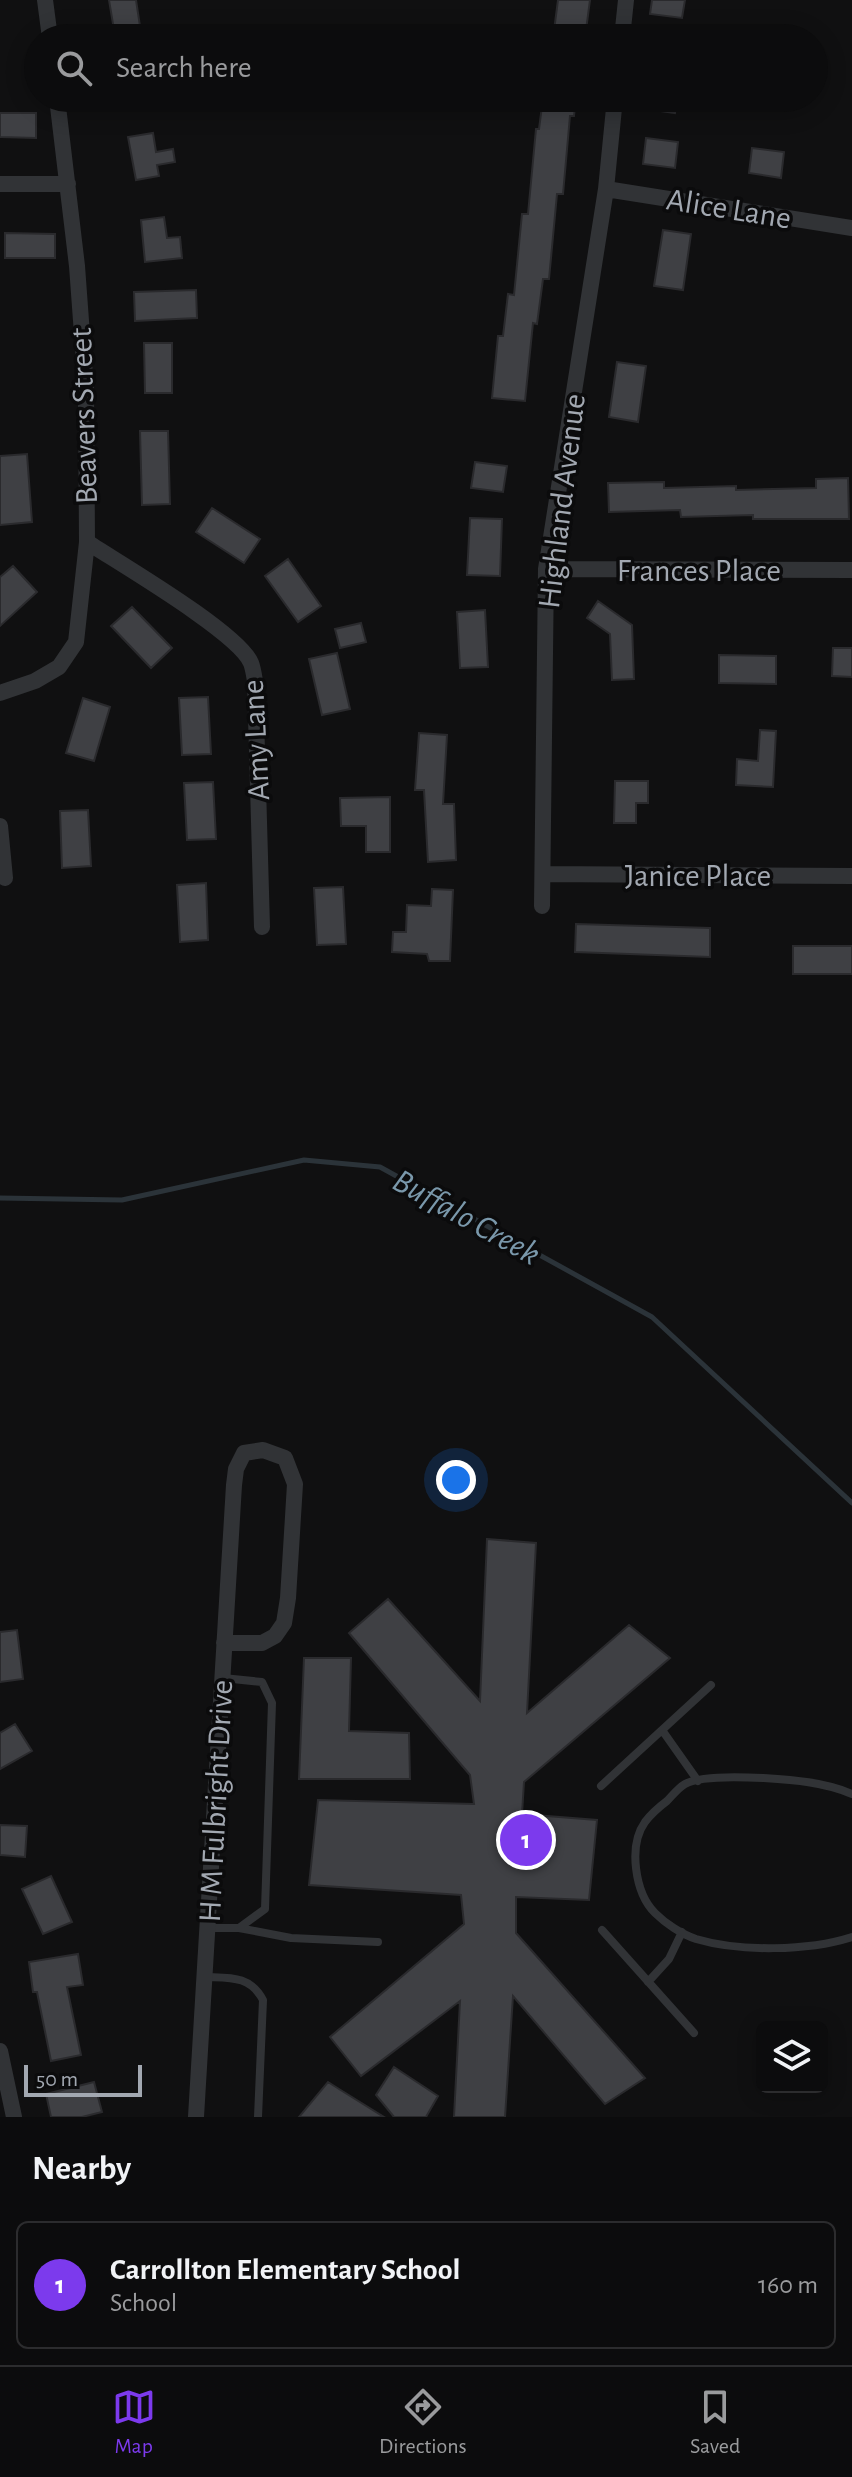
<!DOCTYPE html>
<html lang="en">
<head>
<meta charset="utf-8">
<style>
  body { margin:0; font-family:"Alegreya Sans",sans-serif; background:#1a1a1b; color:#f1f3f6 }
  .controls { position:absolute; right:24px; bottom:24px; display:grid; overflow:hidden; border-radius:12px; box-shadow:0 4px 20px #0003 }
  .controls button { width:72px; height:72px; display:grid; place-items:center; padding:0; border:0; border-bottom:2px solid #2c2c2e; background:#0c0c0d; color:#f1f3f6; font:40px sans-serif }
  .scale { position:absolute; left:24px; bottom:20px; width:118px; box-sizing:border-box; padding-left:8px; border:4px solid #a2a8b1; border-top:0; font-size:22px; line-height:28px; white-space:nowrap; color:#a2a8b1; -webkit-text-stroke:6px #0b0b0c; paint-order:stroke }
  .you { position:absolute; left:456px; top:1480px; width:28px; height:28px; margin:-20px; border:6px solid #fff; border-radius:50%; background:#1a73e8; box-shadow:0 0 0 12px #1a73e833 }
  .badge { display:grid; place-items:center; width:52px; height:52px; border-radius:50%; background:#7c3aed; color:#fff; font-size:26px; font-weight:700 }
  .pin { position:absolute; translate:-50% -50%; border:4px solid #fff; box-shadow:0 2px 8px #0006 }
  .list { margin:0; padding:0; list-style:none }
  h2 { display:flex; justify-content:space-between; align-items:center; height:104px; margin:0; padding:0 32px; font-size:34px }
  h2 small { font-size:26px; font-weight:400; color:#9a9b9d }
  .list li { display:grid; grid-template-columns:52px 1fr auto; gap:24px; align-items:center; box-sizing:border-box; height:128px; margin:0 16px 16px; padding:0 16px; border:2px solid #2c2c2e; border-radius:12px }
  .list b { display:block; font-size:30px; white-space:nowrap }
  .list p { margin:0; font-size:26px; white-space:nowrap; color:#9a9b9d }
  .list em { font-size:26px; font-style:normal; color:#9a9b9d }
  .icon { flex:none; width:44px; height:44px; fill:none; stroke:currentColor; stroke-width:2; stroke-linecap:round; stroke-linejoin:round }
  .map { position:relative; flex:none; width:852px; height:2117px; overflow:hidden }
  .search { position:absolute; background:#0c0c0d; box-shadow:0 4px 20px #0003; left:24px; right:24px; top:24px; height:88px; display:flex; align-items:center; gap:20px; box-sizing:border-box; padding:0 28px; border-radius:44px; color:#9a9b9d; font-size:30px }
  .sheet { height:248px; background:#0c0c0d }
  nav { display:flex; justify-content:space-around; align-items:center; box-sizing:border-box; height:112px; border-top:2px solid #2c2c2e; background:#0c0c0d; font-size:22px; color:#9a9b9d }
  nav a { display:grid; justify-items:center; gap:4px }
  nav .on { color:#7c3aed }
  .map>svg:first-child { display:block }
</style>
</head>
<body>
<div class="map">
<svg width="852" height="2117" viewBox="0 0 852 2117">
  <rect width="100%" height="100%" fill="#101011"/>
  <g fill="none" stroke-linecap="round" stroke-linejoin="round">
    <path stroke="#2b3339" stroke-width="5" d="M0,1198L122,1200L304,1160L380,1167L652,1317L852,1503"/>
  </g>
  <path fill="#3f4044" stroke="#2a2a2d" stroke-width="2" d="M109,0H136L140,26L114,30Z
    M558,0H590L585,38H553Z
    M652,0H685L682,18L650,14Z
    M543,98H576L574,116H570L563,194H557L549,279H543L537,324L533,323L525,401L492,398L498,336H503L508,294L514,295L522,214H528L536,129H539Z
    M648,98H677L675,113L646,109Z
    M0,113H36V138L0,137Z
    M153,133L156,152L173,149L175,162L157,165L159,176L136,180L128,137Z
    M646,138L678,142L675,168L643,164Z
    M752,148L784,152L781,178L749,173Z
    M164,217L167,238L180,237L182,258L145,262L141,220Z
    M663,230L691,234L683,290L654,286Z
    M5,233L55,234V258H5Z
    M196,290L197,318L135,321L134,292Z
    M144,343H172V393H145Z
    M617,362L646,366L638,422L609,417Z
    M140,431H168L170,504L142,505Z
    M27,454L32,522L0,525V456Z
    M475,462L507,466L503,492L471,488Z
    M848,478L849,519H753V515L681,517L680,510L609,512L608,483L664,482V488L736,486V490L816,488V479Z
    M212,508L260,539L244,563L196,532Z
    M470,518L502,519L500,576L467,575Z
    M288,559L321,606L298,622L265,576Z
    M13,566L37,592L0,626V577Z
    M598,601L632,625L634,679L612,680L610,634L587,618Z
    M132,607L172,648L151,668L111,626Z
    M485,610L488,667L460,668L457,612Z
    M361,623L366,642L340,648L335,629Z
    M833,648H852V677L832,676Z
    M337,653L350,709L322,715L309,659Z
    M719,655L776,656V684L719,683Z
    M208,697L211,754L182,755L179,698Z
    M83,698L110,707L94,761L66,753Z
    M760,730L776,731L773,787L736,785L737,759L758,761Z
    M419,733L447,735L443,804H454L456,860L428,862L424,790H415Z
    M615,781H648V803H636V823H614Z
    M213,782L216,839L187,840L184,783Z
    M390,797V852H366V826H341L340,798Z
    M88,810L91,866L62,868L60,811Z
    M206,883L208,940L180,942L177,885Z
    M343,887L346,944L317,945L314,888Z
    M432,889L453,890L450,961H429L427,954L392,952L393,932H406L407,905L431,906Z
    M576,924L710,928V957L575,952Z
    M793,946H852V974H793Z
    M487,1539L536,1543L527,1713L629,1625L670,1658L524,1782L522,1814L597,1820L589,1900L516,1897V1933L645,2078L605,2104L513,1996L505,2117H454L460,2001L361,2076L330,2037L464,1924L461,1895L309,1885L318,1800L474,1804L470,1775L349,1633L388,1599L480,1701Z
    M17,1630L23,1679L0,1682V1632Z
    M304,1658H351L349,1731L409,1733L410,1779H299Z
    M15,1724L32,1751L0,1769V1733Z
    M0,1825L27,1826L25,1857L0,1855Z
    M51,1876L72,1922L43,1934L22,1889Z
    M78,1954L83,1985L67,1987L81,2055L51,2061L37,1992H33L29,1962Z
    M394,2067L438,2096L426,2117H394L376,2095Z
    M94,2082L102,2112L82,2117H51L46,2094Z
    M328,2082L339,2089L384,2117H299Z"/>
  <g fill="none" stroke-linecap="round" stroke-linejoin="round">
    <path stroke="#313336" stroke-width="8" d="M662,1730L698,1781
      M601,1786L711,1685
      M852,1794C824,1782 793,1780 763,1778C744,1777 701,1775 685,1784C678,1788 672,1796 667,1801C659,1807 651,1814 645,1822C628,1846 635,1893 655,1913C665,1923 681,1934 696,1939C740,1952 808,1951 852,1937
      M207,1928H239L265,1909L272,1703L262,1682L223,1678
      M239,1928L291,1938L378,1942
      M602,1930L694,2033
      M205,1977C229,1978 250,1975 263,2000L258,2117
      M648,1982L669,1959L682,1932"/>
    <path stroke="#313336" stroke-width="16" d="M45,0L50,38
      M622,38L626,0
      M0,184H68
      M606,189L852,228
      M87,542C119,563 239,633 251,663C253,668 254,675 255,681L262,927
      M546,569L852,570
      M0,693L35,681L59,667L76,642L87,542L86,389L77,266L57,98
      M0,826L5,878
      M543,874L852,876
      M542,906L546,569L606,189L615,98
      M0,2051L14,2117
      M196,2117L234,1485L236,1469L244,1453L263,1450L285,1458L295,1484L288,1598L284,1623L275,1636L262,1643H224"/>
  </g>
  <g text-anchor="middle" stroke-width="7" stroke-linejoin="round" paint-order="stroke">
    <g font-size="32" fill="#a2a8b1" stroke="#0b0b0c">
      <text transform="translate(729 208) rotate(9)" y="11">Alice Lane</text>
      <text transform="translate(83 416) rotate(-92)" y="11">Beavers Street</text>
      <text transform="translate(561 501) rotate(-83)" y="11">Highland Avenue</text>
      <text x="699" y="581">Frances Place</text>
      <text transform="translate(255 740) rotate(-93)" y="11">Amy Lane</text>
      <text x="698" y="886">Janice Place</text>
      <text transform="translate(215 1801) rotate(-87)" y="11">H M Fulbright Drive</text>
    </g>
    <g font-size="34" font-style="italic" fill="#7a98ab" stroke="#0b0b0c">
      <text transform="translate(467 1216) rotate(29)" y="12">Buffalo Creek</text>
    </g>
  </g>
</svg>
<div class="controls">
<button><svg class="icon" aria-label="layers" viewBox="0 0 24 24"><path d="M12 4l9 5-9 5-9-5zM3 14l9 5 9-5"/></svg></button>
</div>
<div class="scale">50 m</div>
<div class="you"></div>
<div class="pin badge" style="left:526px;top:1840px">1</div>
<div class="search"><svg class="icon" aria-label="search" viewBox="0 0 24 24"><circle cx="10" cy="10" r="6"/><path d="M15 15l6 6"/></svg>Search here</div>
</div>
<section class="sheet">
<h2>Nearby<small></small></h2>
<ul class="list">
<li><span class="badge">1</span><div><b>Carrollton Elementary School</b><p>School</p></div><em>160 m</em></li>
</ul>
</section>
<nav>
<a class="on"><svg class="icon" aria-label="map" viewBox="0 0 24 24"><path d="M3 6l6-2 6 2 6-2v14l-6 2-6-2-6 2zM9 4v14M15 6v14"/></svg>Map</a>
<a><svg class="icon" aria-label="directions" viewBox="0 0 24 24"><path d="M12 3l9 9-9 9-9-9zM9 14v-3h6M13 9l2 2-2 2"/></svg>Directions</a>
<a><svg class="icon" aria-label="saved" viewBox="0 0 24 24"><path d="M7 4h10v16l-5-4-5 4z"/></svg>Saved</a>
</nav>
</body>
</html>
